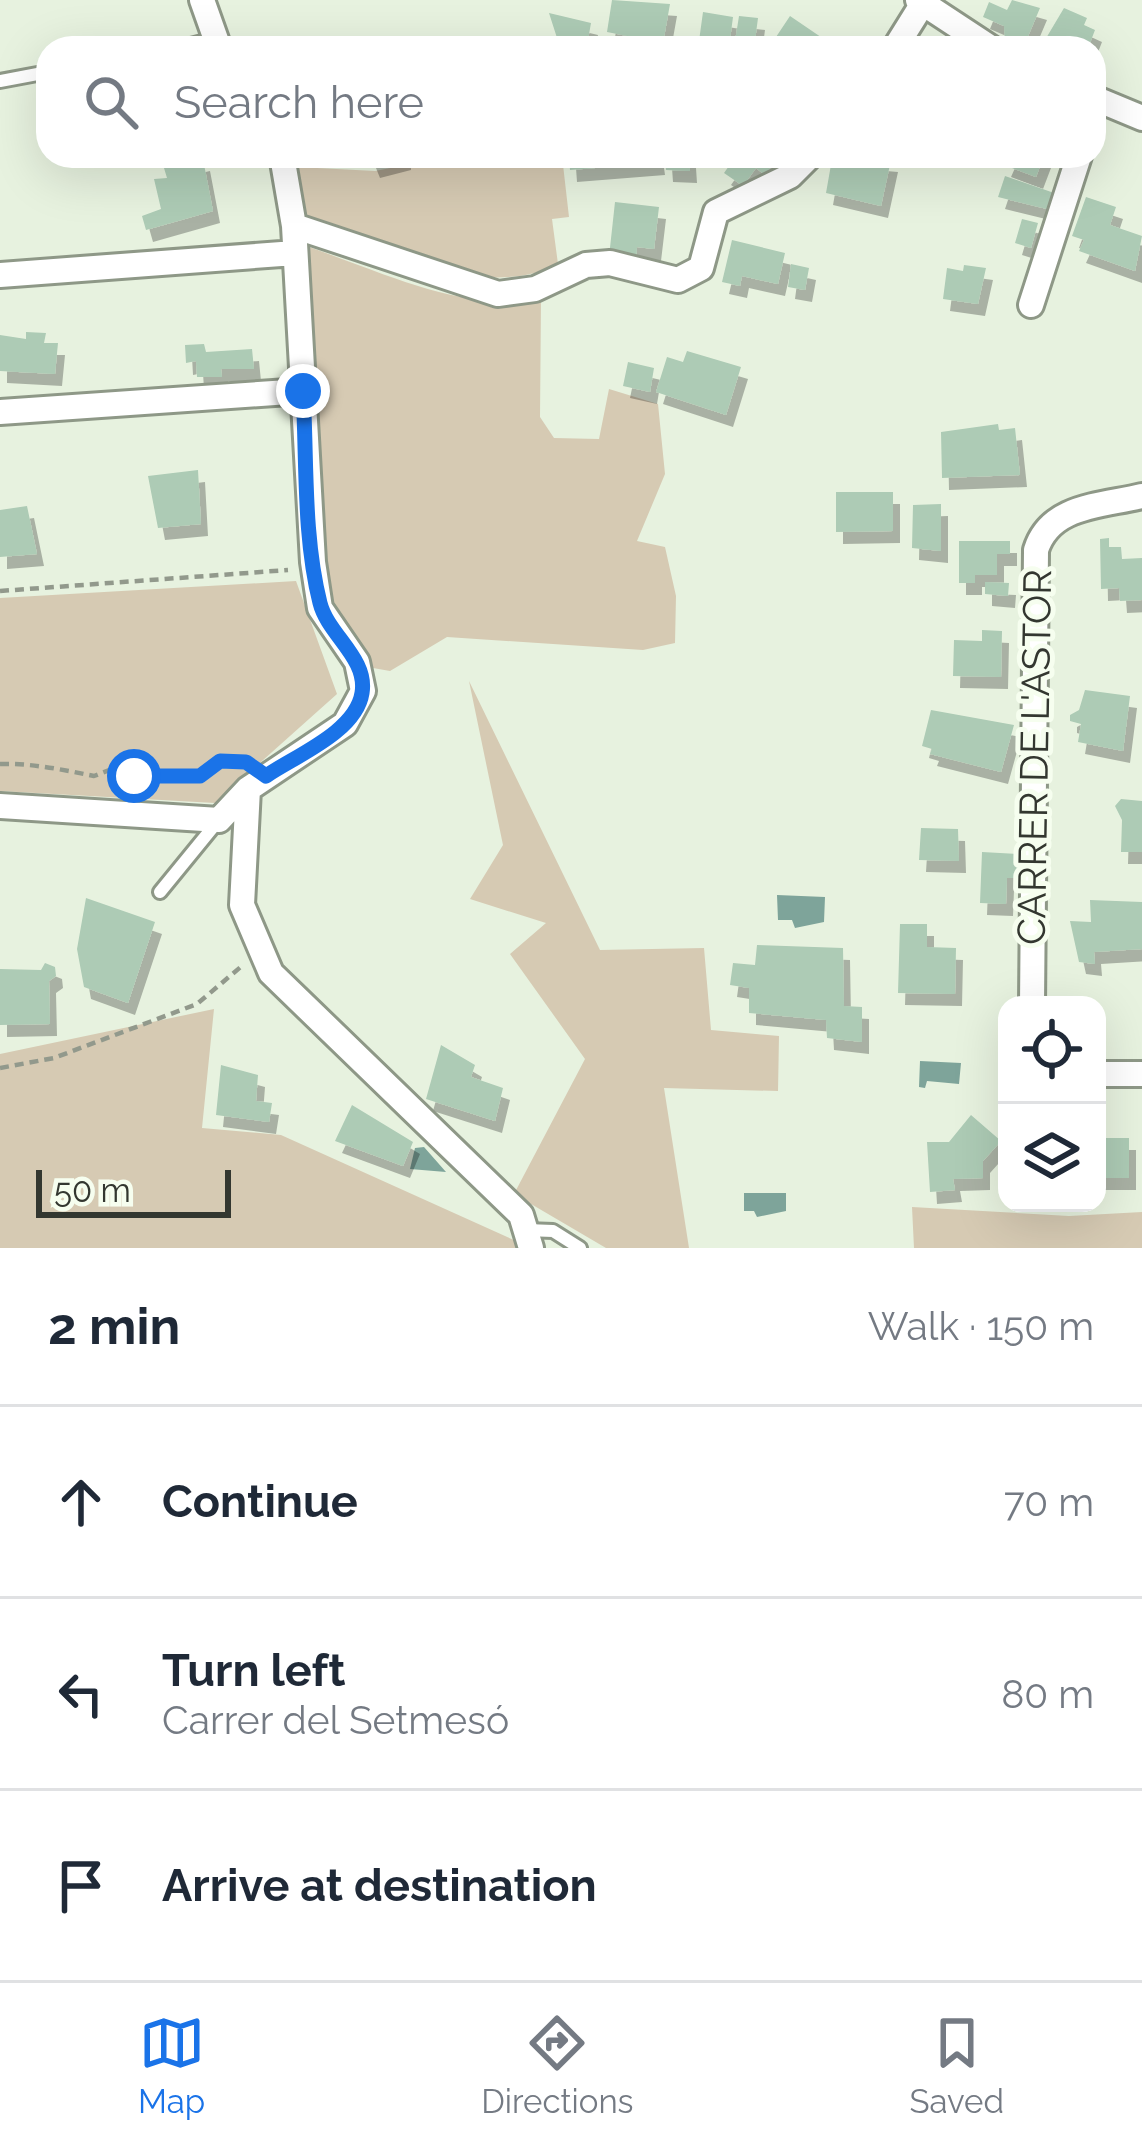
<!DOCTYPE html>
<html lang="en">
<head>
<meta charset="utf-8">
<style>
  body { margin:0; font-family:Raleway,sans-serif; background:#f2f2f3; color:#1f2937 }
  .controls { position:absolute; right:36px; bottom:36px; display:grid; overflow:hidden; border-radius:24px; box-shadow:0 12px 48px #0002 }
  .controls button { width:108px; height:108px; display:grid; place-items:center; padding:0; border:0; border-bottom:3px solid #e0e1e3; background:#fff; color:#1f2937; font:60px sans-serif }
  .scale { position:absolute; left:36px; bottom:30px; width:195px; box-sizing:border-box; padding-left:12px; border:6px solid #333730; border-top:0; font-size:33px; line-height:42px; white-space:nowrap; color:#333730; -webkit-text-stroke:9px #f6feef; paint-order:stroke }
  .stop { position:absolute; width:36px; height:36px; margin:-27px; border:9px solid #1a73e8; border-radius:50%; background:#fff }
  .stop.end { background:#1a73e8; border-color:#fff; box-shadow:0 3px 12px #0008 }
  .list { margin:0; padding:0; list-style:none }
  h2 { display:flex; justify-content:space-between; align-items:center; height:156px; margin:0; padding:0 48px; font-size:51px }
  h2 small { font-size:39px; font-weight:400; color:#747a83 }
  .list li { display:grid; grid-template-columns:78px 1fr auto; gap:36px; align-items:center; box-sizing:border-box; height:192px; padding:0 48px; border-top:3px solid #e0e1e3 }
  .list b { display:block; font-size:45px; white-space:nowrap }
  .list p { margin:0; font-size:39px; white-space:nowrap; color:#747a83 }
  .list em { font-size:39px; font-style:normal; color:#747a83 }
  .icon { flex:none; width:66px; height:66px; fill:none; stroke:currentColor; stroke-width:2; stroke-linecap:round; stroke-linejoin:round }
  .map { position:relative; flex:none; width:1142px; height:1248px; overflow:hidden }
  .search { position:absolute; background:#fff; box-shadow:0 12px 48px #0002; left:36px; right:36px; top:36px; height:132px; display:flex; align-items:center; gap:30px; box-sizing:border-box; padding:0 42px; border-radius:36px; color:#747a83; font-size:45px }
  .sheet { height:732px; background:#fff }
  nav { display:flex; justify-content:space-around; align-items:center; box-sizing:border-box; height:168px; border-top:3px solid #e0e1e3; background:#fff; font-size:33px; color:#747a83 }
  nav a { display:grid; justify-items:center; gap:6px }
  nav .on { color:#1a73e8 }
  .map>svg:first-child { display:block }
</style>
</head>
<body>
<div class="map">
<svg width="1142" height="1248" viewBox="0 0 1142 1248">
  <defs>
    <filter id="shadow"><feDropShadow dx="7" dy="12" stdDeviation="0" flood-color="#0004"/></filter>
  </defs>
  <rect width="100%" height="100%" fill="#e7f2df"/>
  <path fill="#d6cab3" d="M452,156H562L569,217L552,219L558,264C488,302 364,251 301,211L298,167L375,171Z
    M303,245C376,269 465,315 541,298L540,417L554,438L599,439L609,389L658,404L665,474L637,541L665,547L676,596L675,643L643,650L447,637L390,671L373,668L330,603Z
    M296,581L337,694L215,803L0,791V598Z
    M469,681L600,950L704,948L711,1030L779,1036L778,1091L664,1088L689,1248H606L514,1194L585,1059L510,954L546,923L470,899L503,845Z
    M214,1009L202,1128L281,1135L516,1241L518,1248H0V1054Z
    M912,1207L1069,1216L1142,1212V1248H914Z"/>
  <path fill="#7ea49a" d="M777,895L825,897L824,922L795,928L792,920H778Z
    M920,1061L961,1063L959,1084L927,1081L925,1088L919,1087Z
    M424,1147L446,1172L410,1169L415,1148Z
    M786,1193V1211L757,1217L754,1211H744V1193Z"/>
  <path fill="#adcbb5" filter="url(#shadow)" d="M612,0L670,4L663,43L607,32Z
    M1012,0L1040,8L1023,48L1005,42L1004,26L983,17L989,2L1007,10Z
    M1064,8L1087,18L1084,25L1095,30L1088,48L1042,45Z
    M703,12L733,17L729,47L699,41Z
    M549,13L591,23L588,40L582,38L581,45L558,41Z
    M739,16L758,18L754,48H734Z
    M790,16L837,48H779L772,43Z
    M369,156H404V158L373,166Z
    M569,156H657L658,163L570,170Z
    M665,156H689L690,171L666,170Z
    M736,156H779L765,175L756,168L743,186L724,173Z
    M844,156L891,160L881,206L826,193L832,159L842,163Z
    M1008,156H1044L1036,177L1004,165Z
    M203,159L213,211L146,230L142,216L161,209L154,179L167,178L164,168Z
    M1005,176L1057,194L1051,210L998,197Z
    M1086,197L1116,207L1110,225L1142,236L1135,271L1079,251L1084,240L1072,236Z
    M615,202L659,207L654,249L637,247L636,260L609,257Z
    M1022,219L1038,223L1031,248L1015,243Z
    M732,240L785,253L778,284L742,276L740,286L722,282Z
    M791,264L809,268L805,290L788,287Z
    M964,265L986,268L978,304L943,299L947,268L963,271Z
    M26,332L46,333L44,343H58L55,374L0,371V335L26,339Z
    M204,344L206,352L252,349L254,369H221L222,377H197L196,361L186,363L185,345Z
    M687,351L741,367L726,415L656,392L667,357L683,362Z
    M628,362L654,368L650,392L623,386Z
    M998,424L999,430L1015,428L1020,475L942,478L941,432Z
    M198,470L201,524L158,528L148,476Z
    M836,492H893V531L836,532Z
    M941,504V551L912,548L913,505Z
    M27,506L37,554L0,557V510Z
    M1109,538V547H1121L1122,559L1142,558V600L1120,601L1119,588L1101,589L1100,539Z
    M959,541H1010V554H997V575H975V583H959Z
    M985,582L1009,583L1008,596L985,594Z
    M982,630L1002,631L1001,677L953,676L954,640L982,641Z
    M1085,690L1130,696L1123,751L1078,742L1081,724L1070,721V715L1079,710Z
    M931,710L1014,725L1001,772L930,754L932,749L922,746Z
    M1121,799L1142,801V852H1121L1122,820L1115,806Z
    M921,828L958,829L959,861L919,860Z
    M982,852L1018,854L1017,878H1007L1006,904L980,903Z
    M86,898L155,922L128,1003L84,987L77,949Z
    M1090,900L1142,902V949L1094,952L1095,964L1079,962L1070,921L1091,922Z
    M900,924H927V947L956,948L955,994L898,993Z
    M757,945L843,948L844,1006L862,1007V1042L827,1038L826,1020L749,1013V988L730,985L733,963L755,965Z
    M45,963L55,967L56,976L49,981L50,1024L0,1025V969L41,970Z
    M441,1045L475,1065L471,1077L503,1088L495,1121L426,1099Z
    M221,1065L258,1075L256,1101L272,1103L269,1122L216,1115Z
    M352,1105L413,1142L403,1166L335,1141Z
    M971,1115L1001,1141L983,1161V1178L953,1179L955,1190L930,1192L927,1142H949Z
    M1097,1138H1129V1178H1097Z"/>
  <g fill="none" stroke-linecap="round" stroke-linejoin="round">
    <g stroke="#8e9887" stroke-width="18">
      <path id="service" d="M179,48L214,39
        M0,81L48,72
        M160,892L218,821
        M526,1230L553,1231L580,1248"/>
    </g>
    <g stroke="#8e9887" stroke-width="30">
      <path id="minor" d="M202,0L219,48
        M918,0L991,48
        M895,48L925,0
        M1094,98L1142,118
        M294,226L498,294L535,289L586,265L610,263L678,280L701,268L716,212L790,176L810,156
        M0,275L295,253
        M1031,305L1079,156
        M0,412L303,391
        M248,789L242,905L271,973L521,1215L531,1248
        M0,806L219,820L248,789L345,724L363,691L357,662L320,608L313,562L294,226L282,156
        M1032,1005L1036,550C1050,505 1101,506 1142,496
        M1097,1074H1142"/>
    </g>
    <path stroke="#92998c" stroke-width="4.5" stroke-dasharray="9 6" stroke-linecap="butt" d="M0,591L288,570
      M0,764C32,763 64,770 94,776L117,767C131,776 190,779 204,773C220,765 222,761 241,762
      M0,1068L54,1058L197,1004L243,965"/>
    <use href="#service" stroke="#fff" stroke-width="12"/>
    <use href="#minor" stroke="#fff" stroke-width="24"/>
  </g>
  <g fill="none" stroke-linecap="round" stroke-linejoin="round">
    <path stroke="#1a73e8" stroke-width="15" d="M134,776H200L220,761L246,762L266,776C295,756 356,732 362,693C368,658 328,635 320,603C303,536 307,460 303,391"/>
  </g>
  <g text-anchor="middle" stroke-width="10" stroke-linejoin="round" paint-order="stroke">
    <g font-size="39" fill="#333730" stroke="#f6feef">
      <text transform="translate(1034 757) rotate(-89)" y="14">CARRER DE L'ASTOR</text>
    </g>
  </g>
</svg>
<div class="controls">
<button><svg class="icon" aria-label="locate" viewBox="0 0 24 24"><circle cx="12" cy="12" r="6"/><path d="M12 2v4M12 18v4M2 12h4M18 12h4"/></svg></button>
<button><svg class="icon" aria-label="layers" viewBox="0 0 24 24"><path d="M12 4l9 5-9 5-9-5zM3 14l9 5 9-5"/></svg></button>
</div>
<div class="scale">50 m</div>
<div class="stop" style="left:134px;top:776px"></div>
<div class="stop end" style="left:303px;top:391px"></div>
<div class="search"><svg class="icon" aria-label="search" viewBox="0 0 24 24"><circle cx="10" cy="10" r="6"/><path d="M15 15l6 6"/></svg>Search here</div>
</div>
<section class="sheet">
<h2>2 min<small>Walk · 150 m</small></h2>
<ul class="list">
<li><svg class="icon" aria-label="ahead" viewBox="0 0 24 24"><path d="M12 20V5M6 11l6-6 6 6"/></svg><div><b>Continue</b></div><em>70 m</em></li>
<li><svg class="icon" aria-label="left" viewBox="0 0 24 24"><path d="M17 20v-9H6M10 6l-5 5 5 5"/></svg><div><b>Turn left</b><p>Carrer del Setmesó</p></div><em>80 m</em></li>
<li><svg class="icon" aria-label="arrive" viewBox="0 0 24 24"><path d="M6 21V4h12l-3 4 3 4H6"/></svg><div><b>Arrive at destination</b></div></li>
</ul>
</section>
<nav>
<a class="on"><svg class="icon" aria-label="map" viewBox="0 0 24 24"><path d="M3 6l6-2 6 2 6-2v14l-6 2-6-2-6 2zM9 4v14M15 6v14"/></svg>Map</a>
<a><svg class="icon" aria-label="directions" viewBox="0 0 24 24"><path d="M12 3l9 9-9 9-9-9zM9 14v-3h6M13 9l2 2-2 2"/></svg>Directions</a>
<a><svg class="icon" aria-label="saved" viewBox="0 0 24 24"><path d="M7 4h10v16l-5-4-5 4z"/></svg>Saved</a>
</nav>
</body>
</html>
